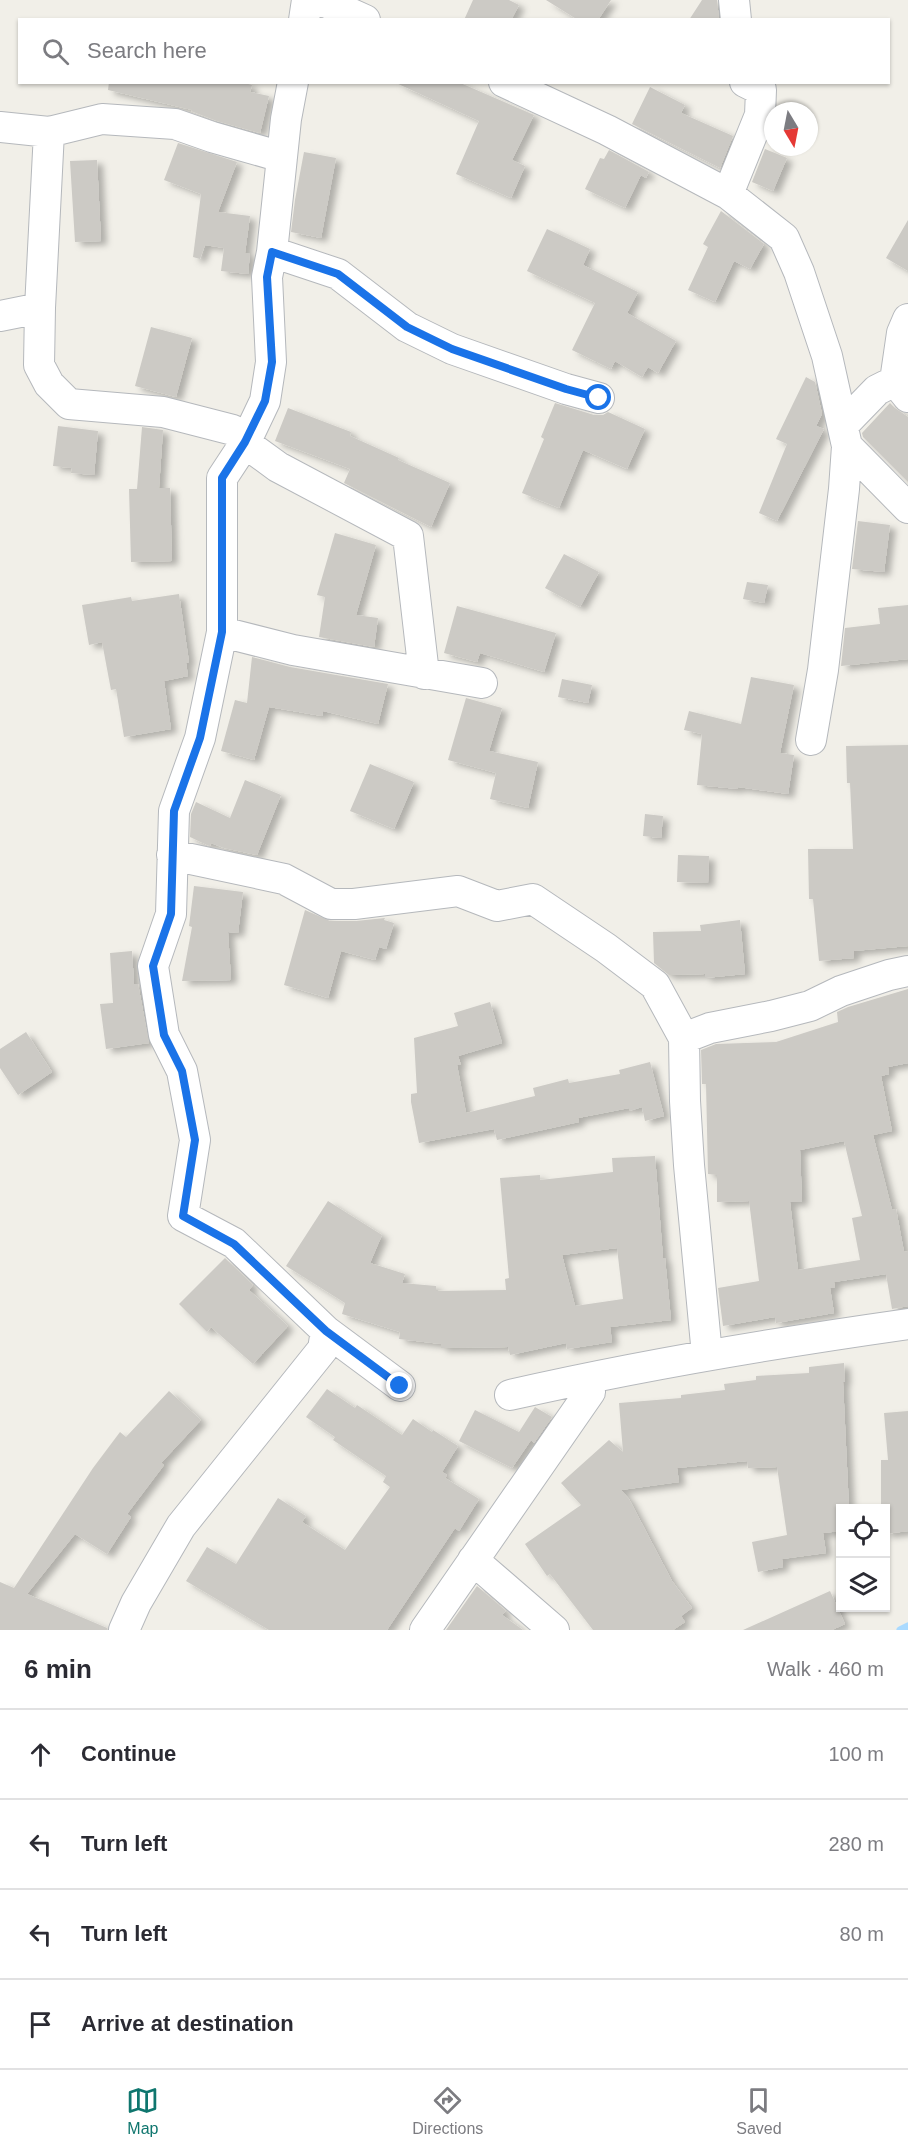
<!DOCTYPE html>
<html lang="en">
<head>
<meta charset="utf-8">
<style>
  body { margin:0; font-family:Arial,sans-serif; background:#f7f7f7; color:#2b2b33 }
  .controls { position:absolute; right:18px; bottom:18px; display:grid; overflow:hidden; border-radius:0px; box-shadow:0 2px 4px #0004 }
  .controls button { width:54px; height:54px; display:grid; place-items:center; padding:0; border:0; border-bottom:2px solid #e1e1e2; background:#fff; color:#2b2b33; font:30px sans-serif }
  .compass { position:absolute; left:764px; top:102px; width:54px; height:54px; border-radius:50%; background:#fff; box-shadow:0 2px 4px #0004; rotate:170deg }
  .stop { position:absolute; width:18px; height:18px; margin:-14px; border:4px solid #1a73e8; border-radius:50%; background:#fff }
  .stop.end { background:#1a73e8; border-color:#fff; box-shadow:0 2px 6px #0008 }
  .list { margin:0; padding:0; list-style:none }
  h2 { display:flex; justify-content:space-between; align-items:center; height:78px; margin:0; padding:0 24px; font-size:26px }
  h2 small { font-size:20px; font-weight:400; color:#7c7c81 }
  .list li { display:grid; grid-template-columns:39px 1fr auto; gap:18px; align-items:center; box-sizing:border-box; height:90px; padding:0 24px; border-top:2px solid #e1e1e2 }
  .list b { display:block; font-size:22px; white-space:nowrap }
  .list em { font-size:20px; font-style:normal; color:#7c7c81 }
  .icon { flex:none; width:33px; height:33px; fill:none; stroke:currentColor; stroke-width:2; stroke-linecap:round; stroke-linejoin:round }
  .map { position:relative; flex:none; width:908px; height:1630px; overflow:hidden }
  .search { position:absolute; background:#fff; box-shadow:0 2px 4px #0004; left:18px; right:18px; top:18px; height:66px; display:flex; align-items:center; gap:15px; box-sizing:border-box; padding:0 21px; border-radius:0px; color:#7c7c81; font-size:22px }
  .sheet { height:438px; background:#fff }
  nav { display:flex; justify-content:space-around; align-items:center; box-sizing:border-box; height:84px; border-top:2px solid #e1e1e2; background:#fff; font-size:16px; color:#7c7c81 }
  nav a { display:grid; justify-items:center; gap:3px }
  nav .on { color:#0f766e }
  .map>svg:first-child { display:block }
</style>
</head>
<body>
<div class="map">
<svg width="908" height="1630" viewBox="0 0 908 1630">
  <defs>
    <filter id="shadow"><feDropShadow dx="6" dy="4" stdDeviation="3" flood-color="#0004"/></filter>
  </defs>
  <rect width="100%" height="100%" fill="#f1efe8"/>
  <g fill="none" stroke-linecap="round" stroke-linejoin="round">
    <path stroke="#aadaff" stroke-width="7" d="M900,1630L908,1626"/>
  </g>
  <path fill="#cccac5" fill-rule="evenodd" filter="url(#shadow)" d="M473,0H509L519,5L511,20H464Z
    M546,0H611L598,20H578Z
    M702,0H717L719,20H689Z
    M109,82H241L252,85L250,92L269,96L260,133L217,121L191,111L192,110L108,90Z
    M394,82H458L534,115L512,160L525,166L511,198L456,174L479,121Z
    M650,87L685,105L681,113L733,136L720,168L632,124Z
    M178,143L237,162L218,212L250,216L245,253H250L248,274L221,271L224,248L205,245L200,259L193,257L201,194L164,180Z
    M765,149L787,158L773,191L752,182Z
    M609,150L649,172L646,178L641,175L625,208L585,189L600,158L604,159Z
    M304,152L336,158L321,238L291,232L295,200Z
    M97,160L101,241L75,242L70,161Z
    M721,211L764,244L750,269L734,261L715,302L688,290L708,247L703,244Z
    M908,220V271L886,258Z
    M547,229L590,249L583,265L638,292L627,313L676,341L658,373L648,367L642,377L615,361L611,369L572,350L595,303L527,271Z
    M151,327L192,338L176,397L135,386Z
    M806,377L815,382L822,414L816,426L824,429L777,521L759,513L787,444L776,439Z
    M555,403L594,415H603L608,412L645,429L627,469L583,450L559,508L522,493L544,439L541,437Z
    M890,403L895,408L908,417V482L863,437L862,433Z
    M288,408L351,432L350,436L399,458L398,460L450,483L431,527L344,483L350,469L275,441Z
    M58,426L98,431L94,475L71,473L72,468L53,466Z
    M142,427L163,430L159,488H170L172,561L131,562L129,489H137Z
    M858,521L890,525L884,572L852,569Z
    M335,533L376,545L356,615L378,618L374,647L319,637L325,597L317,595Z
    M564,554L599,572L580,607L545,588Z
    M747,582L768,585L764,603L743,599Z
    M179,594L189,662L186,663L188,676L164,681L171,729L124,737L116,689L111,690L102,642L89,645L82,605L131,597L132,601Z
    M908,605V659L841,666L845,628L880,624L878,608Z
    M457,606L556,633L544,672L480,653L477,662L444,653Z
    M252,657L290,667L388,684L378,724L323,711L322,716L269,707L254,760L221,751L235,700L247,703Z
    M751,677L794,685L780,753L794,755L788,794L738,787V789L697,785L702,734L684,730L689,711L741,724Z
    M562,679L592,685L588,703L558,697Z
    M466,698L502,708L489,751L538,762L528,808L490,799L496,773L448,760Z
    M908,745V946L854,951V958L819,961L813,899H809L808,849H853L850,783H847L846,746Z
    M370,764L414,782L394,829L350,811Z
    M245,780L281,795L257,855L224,848L211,843L210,846L207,845L190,837L191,814L196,802L230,818Z
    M645,814L663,816L661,838L643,836Z
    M678,855L709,856L708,883L677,882Z
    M194,886L243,892L238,933L228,932L231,980L182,981L192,927L189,926Z
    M305,910L330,921H356L385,918L384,920L394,923L386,949L379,947L375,960L341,951L328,998L284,985Z
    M740,920L745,974L705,978V974L669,975L654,963L653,932L701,931L700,925Z
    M132,951L134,984H138L149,1043L106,1049L100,1004L113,1003L110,953Z
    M908,989V1063L888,1067L889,1074L881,1076L892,1131L873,1135L892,1210L896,1209L904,1252L908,1251V1306L892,1309L886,1274L834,1282L835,1288H830L834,1313L776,1323L775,1317L723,1326L718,1288L759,1281L749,1201L717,1202V1175L708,1174L706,1084H702L701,1050L716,1044L776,1042L838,1022L837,1012L848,1007ZM844,1141L862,1216L852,1218L860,1260L798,1270L790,1202H802L800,1150Z
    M490,1002L502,1043L458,1056L461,1065H457L466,1113L535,1096L533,1088L568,1079L569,1083L620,1074L619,1070L650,1062L664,1116L645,1121L642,1107L629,1111V1108L578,1118L579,1122L497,1140L494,1129L419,1143L411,1102V1094L417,1093L414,1038L458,1026L454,1013Z
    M26,1032L52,1072L18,1095L0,1068V1049Z
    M655,1156L663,1258H665L671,1320L610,1327L612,1342L567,1349L566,1343L510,1355L508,1347L441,1348V1344L399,1339L400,1332L342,1314L345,1303L286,1266L328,1201L382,1235L370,1263L405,1274L402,1283L436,1286V1291L506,1290L505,1279L509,1278L500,1178L540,1175V1180L613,1172L612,1158ZM617,1248L623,1299L575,1306L562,1255Z
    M225,1258L253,1285L249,1290L288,1326L253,1364L211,1327L207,1332L179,1304Z
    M844,1363L845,1381L843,1382L849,1509H840V1531L823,1533L826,1553L782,1559L783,1567L758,1572L752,1542L787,1535L777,1467L748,1468L747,1461L677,1468L679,1482L621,1490L629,1499L672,1581L692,1608L681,1616L685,1622L673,1630H593L550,1574L547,1576L525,1544L581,1505L561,1483L609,1440L623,1452L619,1403L681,1398V1395L725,1390L724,1384L756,1380V1376L809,1373V1367Z
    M327,1389L355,1408L357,1405L402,1435L413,1419L432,1432L433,1430L458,1446L442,1472L447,1475L445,1478L479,1499L459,1531L455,1528L387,1630H269L186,1581L207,1547L236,1564L278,1498L306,1516L302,1522L345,1550L390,1487L383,1482L386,1476L333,1440L335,1437L306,1417Z
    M169,1391L201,1420L161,1463L164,1465L127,1514L131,1517L107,1554L75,1534L27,1594L107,1628V1630H0V1582L14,1588L93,1468L120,1432L126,1437Z
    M535,1407L552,1417L534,1443L531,1440L512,1468L459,1441L475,1410L519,1432Z
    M908,1411V1531L885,1534V1509H881V1460H888L884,1413Z
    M477,1586L506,1611L502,1615L523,1630H446Z
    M830,1591L845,1624L832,1630H743Z"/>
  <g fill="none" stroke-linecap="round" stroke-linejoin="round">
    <g stroke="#b5b8bc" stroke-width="32">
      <path id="minor" d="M321,0L365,20
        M734,0L736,20
        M304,20L307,0
        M504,82L607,130L728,194L784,238L799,272L827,356L847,446L844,489L823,670L811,740
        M0,127L49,132L102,119L175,124L212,137L282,157
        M728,194L760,115L761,90L745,82
        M272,252L338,274L407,327L452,349L566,389L599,398
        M40,308L49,132
        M0,316L40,308L39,365L49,384L69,404L163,412L233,430L245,443L265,401L271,362L267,277L272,252L286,119L293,82
        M895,381L902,333L908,319
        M843,425L877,390L895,381L908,397
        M847,446L908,508
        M222,632L293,650L482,683
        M172,855L284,879L331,904H354L458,891L497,906L533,899L606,948L655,985L684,1038L685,1101L689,1165L707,1355
        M684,1038L710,1028L771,1016L810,1006L841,991L889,975L908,971
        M326,1331L400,1386
        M510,1395C641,1365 774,1343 908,1324
        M473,1560L554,1630
        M124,1630L136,1603L181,1526L323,1349L326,1331L234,1243L183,1216L195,1140L182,1071L164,1035L153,966L171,914L174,811L200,738L222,632V478L245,443L278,467L408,536L424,674
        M425,1630L590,1392"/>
    </g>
    <use href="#minor" stroke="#fff" stroke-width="30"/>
  </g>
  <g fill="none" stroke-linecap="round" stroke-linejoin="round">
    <path stroke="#1a73e8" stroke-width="8" d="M400,1386L326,1331L234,1244L183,1216L195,1140L182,1071L164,1035L153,966L171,914L174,811L200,738L222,632V478L245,442L265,401L272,362L267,277L272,252L338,274L407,327L452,349L566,389L599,398"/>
  </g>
</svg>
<div class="controls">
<button><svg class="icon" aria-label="locate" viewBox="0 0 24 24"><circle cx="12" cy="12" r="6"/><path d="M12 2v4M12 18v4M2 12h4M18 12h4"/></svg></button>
<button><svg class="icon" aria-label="layers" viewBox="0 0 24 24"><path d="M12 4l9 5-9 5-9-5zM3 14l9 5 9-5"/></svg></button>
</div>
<svg class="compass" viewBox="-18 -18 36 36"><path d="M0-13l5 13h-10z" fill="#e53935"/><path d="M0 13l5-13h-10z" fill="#7c7c81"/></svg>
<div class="stop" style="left:599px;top:398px"></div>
<div class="stop end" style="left:400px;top:1386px"></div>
<div class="search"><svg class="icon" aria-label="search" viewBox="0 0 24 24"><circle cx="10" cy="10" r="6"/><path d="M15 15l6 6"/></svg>Search here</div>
</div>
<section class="sheet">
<h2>6 min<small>Walk · 460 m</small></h2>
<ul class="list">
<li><svg class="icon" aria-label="ahead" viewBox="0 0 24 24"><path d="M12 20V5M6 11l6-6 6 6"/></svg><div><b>Continue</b></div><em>100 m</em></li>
<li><svg class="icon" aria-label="left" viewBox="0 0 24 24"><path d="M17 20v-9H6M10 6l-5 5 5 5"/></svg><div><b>Turn left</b></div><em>280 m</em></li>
<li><svg class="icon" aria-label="left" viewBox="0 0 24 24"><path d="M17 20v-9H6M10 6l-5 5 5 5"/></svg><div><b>Turn left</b></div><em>80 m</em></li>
<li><svg class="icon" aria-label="arrive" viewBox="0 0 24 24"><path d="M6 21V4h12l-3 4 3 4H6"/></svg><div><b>Arrive at destination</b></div></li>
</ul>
</section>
<nav>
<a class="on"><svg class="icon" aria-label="map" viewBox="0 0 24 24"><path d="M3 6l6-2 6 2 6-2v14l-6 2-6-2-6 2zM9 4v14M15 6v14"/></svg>Map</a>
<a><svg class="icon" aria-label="directions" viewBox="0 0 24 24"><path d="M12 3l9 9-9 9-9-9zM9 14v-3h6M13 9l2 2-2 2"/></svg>Directions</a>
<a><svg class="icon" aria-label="saved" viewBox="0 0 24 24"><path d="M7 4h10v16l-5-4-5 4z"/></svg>Saved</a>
</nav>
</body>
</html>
